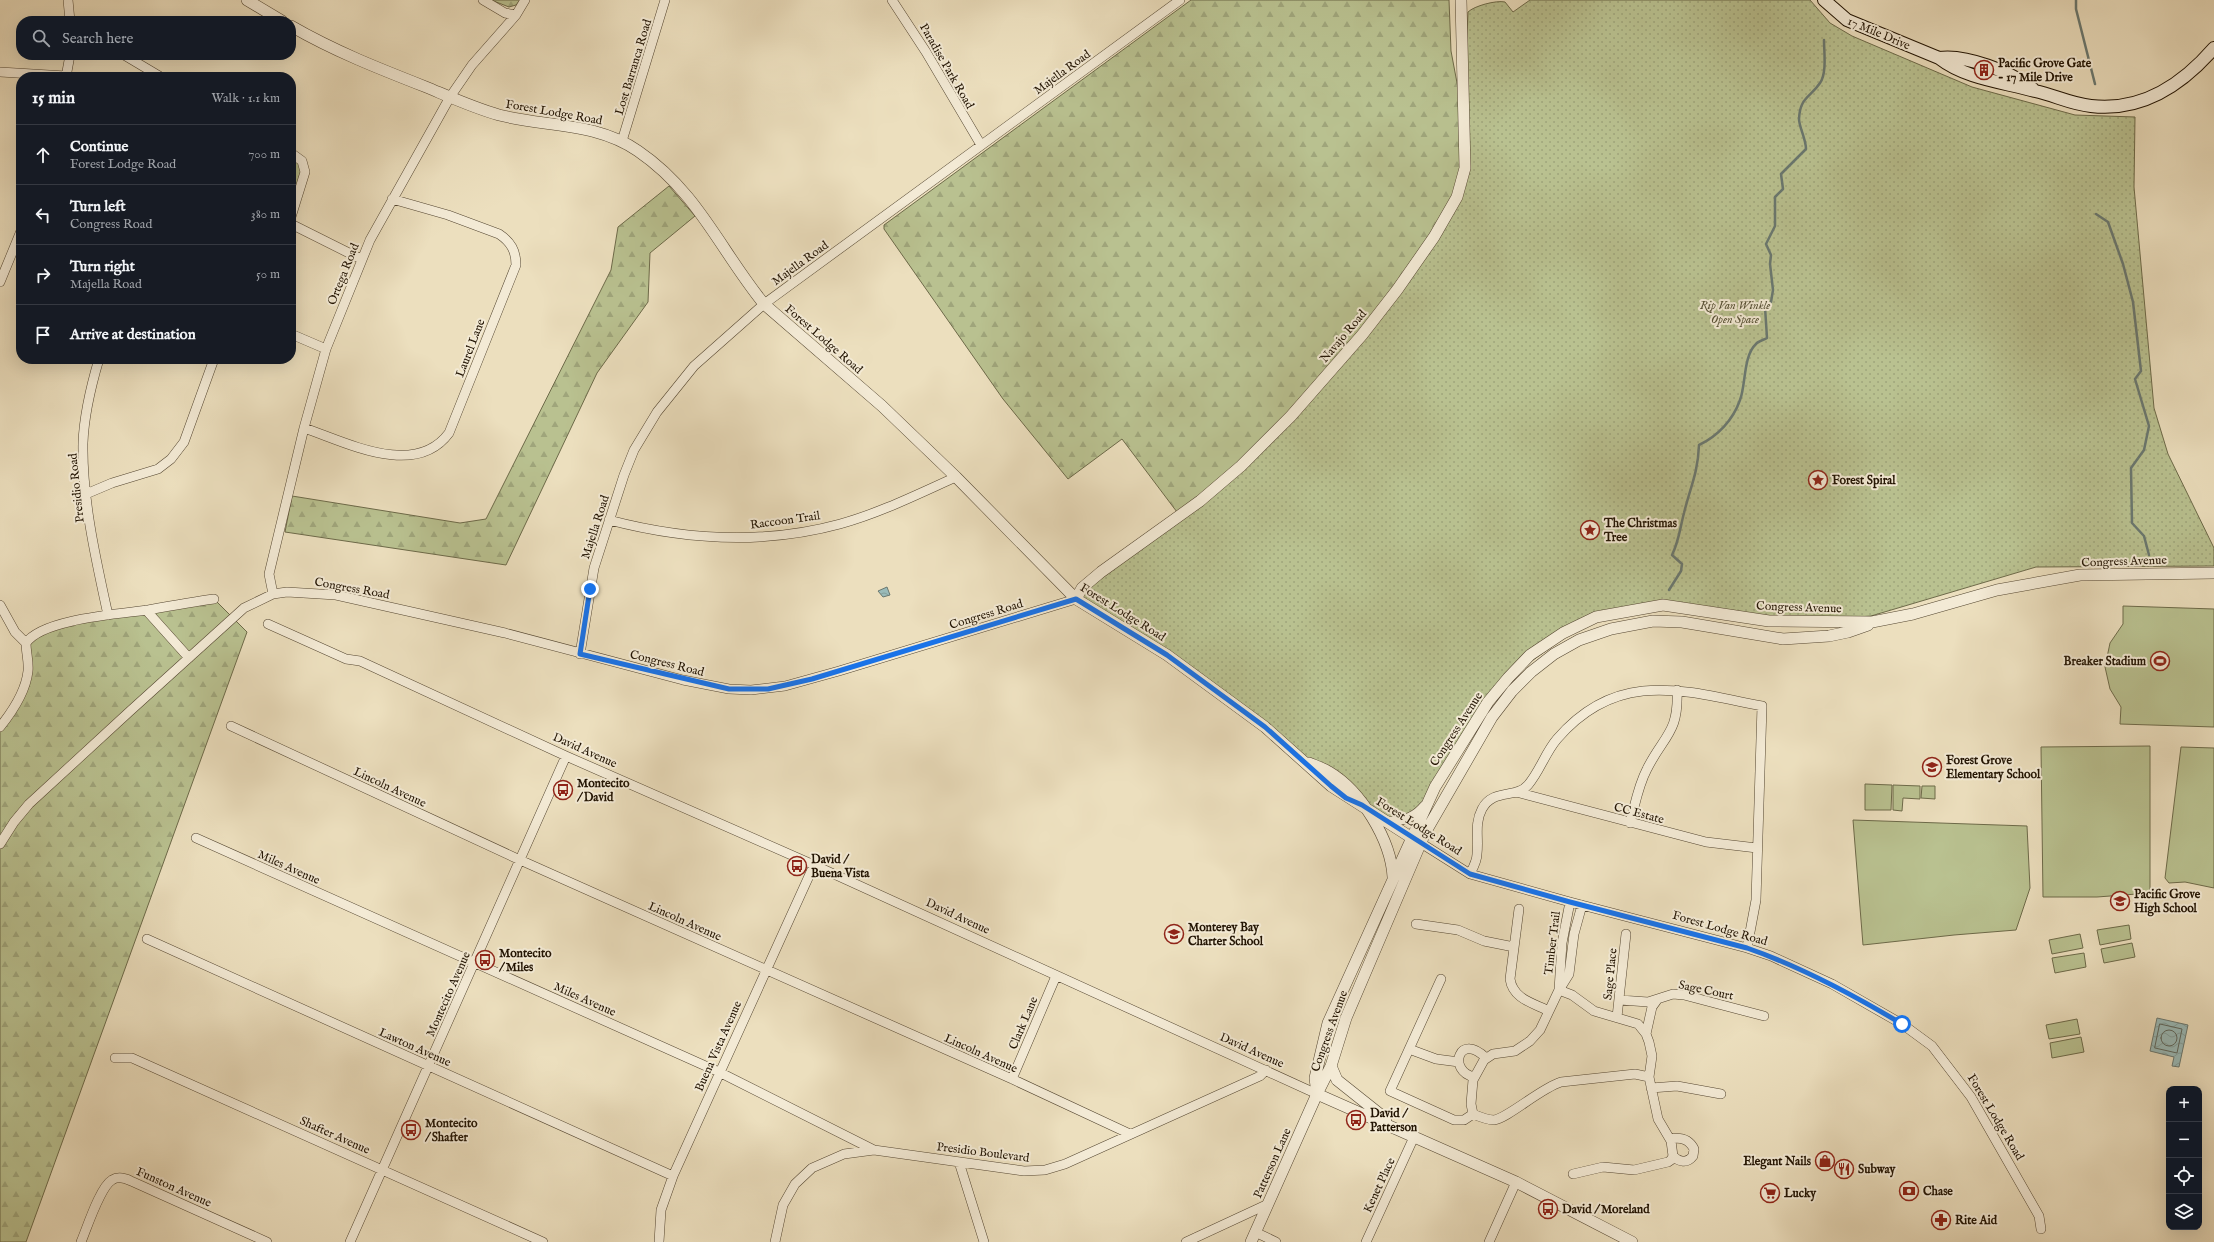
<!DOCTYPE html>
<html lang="en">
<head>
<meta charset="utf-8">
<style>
  body { margin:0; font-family:"IM FELL English",serif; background:#242831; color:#f1f3f6 }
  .controls { position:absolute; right:12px; bottom:12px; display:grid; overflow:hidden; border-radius:8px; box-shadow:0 4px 16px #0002 }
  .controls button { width:36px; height:36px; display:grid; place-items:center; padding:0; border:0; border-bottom:1px solid #363941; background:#171b24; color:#f1f3f6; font:20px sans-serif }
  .stop { position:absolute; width:12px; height:12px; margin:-9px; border:3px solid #1a73e8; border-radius:50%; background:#fff }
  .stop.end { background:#1a73e8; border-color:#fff; box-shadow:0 1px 4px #0008 }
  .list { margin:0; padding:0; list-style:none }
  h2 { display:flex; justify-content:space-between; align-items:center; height:52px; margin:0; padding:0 16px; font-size:17px }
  h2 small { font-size:13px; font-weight:400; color:#9ea1a6 }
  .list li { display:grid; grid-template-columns:26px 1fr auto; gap:12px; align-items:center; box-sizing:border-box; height:60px; padding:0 16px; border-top:1px solid #363941 }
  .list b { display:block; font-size:15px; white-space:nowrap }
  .list p { margin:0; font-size:13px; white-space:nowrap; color:#9ea1a6 }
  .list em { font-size:13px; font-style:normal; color:#9ea1a6 }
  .icon { flex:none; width:22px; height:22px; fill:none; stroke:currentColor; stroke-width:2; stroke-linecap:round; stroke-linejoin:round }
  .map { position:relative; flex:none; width:2214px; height:1242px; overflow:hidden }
  .search { position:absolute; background:#171b24; box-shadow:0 4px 16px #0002; left:16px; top:16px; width:280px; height:44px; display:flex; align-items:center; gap:10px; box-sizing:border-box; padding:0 14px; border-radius:16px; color:#9ea1a6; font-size:15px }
  .panel { position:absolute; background:#171b24; box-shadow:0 4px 16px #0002; left:16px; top:72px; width:280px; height:292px; border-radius:16px }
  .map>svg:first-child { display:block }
</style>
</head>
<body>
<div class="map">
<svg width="2214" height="1242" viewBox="0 0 2214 1242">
  <defs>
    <pattern id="forest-firs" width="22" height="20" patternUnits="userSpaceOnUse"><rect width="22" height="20" fill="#b9c190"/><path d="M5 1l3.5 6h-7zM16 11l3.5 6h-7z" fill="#9fa57b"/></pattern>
    <pattern id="park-dots" width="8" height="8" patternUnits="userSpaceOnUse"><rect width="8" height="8" fill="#b9c190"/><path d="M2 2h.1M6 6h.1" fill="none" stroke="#9fa57b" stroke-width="1.8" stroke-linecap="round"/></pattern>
    <pattern id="water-waves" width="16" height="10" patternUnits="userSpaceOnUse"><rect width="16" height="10" fill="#9abbb9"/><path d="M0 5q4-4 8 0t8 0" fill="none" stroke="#84a09d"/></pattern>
  </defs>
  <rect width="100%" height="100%" fill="#ecdfbe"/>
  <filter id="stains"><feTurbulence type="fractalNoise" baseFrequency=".005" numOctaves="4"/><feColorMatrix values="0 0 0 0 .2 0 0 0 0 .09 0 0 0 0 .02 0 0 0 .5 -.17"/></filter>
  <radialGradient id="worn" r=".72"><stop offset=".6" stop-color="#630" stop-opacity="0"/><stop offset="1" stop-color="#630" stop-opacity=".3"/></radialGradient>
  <path fill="#b9c190" stroke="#6d6a49" d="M2123,606L2214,609V727L2120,724L2121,707L2110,689L2105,667L2110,643L2123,624Z
    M2150,746V893L2097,897H2043L2041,747Z
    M2181,747L2214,748V888L2185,882L2169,883L2165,878Z
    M1865,784L1892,785L1891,810H1865Z
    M1893,785L1920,786V799L1903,798L1902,811L1893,810Z
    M1922,786H1935V799L1921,798Z
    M1853,820L2027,826L2030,888L2016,930L1954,935L1863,945Z
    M2129,925L2131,939L2100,945L2097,930Z
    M2080,934L2083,948L2052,954L2049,940Z
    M2132,943L2135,957L2104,963L2101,949Z
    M2084,953L2086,967L2055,973L2052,958Z
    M2077,1019L2080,1034L2049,1039L2046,1025Z
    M2081,1037L2084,1052L2052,1058L2050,1043Z"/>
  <path fill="url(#forest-firs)" stroke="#6d6a49" d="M491,0H520L516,5L509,7Z
    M1191,0H1449L1451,51L1464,120L1465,168L1434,237L1291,416L1180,516L1122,439L1068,479L1003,399L884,229V225Z
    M291,158L299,164L301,172L291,209Z
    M669,186L695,216L650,253L648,302L597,373L506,565L285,532L292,496L460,523L486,519L611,270L618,227Z
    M214,599L247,632L26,1242H0V727L26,680V643L51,627Z"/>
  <path fill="url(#park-dots)" stroke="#6d6a49" d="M1530,0H1810L1830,23L1852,36L1972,87L2075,115L2135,117L2134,187L2154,408L2168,454L2214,548V566L2036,567L1871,616L1807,621L1678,606L1586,622L1508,678L1425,806L1395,822L1303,760L1265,727L1076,599L1229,477L1397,290L1462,184L1468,12C1474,6 1496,0 1505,2L1513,12Z"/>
  <path fill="url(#water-waves)" stroke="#6a7870" d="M887,587L890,595L883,597L878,591Z
    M2157,1018L2188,1025L2179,1067L2172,1066L2174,1057L2150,1051Z"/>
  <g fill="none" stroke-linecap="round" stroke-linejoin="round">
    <path stroke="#5e675e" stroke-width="1" d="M2160,1024L2182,1029L2177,1053L2155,1048Z
      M2161 1038a8 8 0 1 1 16 0a8 8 0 1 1-16 0Z"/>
    <path stroke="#6a7870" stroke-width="2.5" d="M2076,0V9L2095,84
      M2096,214L2108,222L2123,264L2133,302L2141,371L2135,379L2149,426L2144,450L2131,468L2132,523L2144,536L2149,555
      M1669,590L1681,571L1682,564L1672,555C1679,541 1680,528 1684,513C1690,488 1698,473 1699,445C1718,436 1733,420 1740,400C1746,385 1743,356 1756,344C1758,341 1764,340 1767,338L1765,307L1771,302L1773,290L1770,264L1771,255L1766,244L1775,226V197L1783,189L1781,174L1806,149C1806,139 1799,127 1799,119C1800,97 1810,98 1820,83C1827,73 1824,52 1824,40"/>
    <g stroke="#544631" stroke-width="10">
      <path id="minor" d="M68,0L70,21
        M483,0L505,13L516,15
        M892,0L926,52L981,145
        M124,55L161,77
        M0,72L66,76
        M66,77L70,55
        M622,141L665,0
        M291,153L302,161L305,172L291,217
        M291,224L361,259
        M0,282L21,231
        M291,334L326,349
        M99,359C91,386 84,415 83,443C82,499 96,560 108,615
        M304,428C346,442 415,479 449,433L516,265C516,251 511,242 499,234L448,215L392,199
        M86,494L112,483L158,469L171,459L184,442L214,359
        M609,520C685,540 763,545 840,524C880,513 918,494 956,477
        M273,594L269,574L304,428L326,349L370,240L450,97L472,65L516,15L525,0
        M0,605L15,632L26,643
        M146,610L189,658
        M268,624L346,659L360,661L566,756L814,865L1317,1094
        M580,654L594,568L624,475L634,450L657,412L694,366L764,304L1180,0
        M231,726L520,860L1012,1079L1130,1134
        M0,727C12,712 26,690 28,671C29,662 26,652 26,643C42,619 119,614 148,610C170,606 192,602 214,599
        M1516,792L1706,842L1757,848
        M1387,821C1402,822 1415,817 1424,806
        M1630,823C1635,805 1638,786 1647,769C1664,735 1679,733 1677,690
        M196,838L719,1072L874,1150
        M1416,840L1470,874L1570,902L1747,948L1771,956L1832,984L1902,1024L1932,1046L1971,1097L2039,1216L2041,1229
        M0,844L14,822L29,804L129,712L244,608L273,594L287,592L336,595L505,633L683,680L729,689L751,690L785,686L839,671L1076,599
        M1470,874C1473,868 1477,861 1477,854C1479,838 1474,824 1482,809C1493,788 1516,799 1528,785C1540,771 1545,753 1557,739C1618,668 1684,691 1762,706L1756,900L1747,948
        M1519,909L1510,979C1513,999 1533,1003 1549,1011
        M1416,924L1458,930L1484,941L1514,947
        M147,939L673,1176
        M1441,979L1390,1091L1454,1120H1464L1473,1114C1480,1117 1487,1120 1494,1120C1508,1118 1541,1088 1561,1082L1635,1074L1649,1077
        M1559,990L1572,995L1594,1011L1638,1024L1646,1034L1649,1042L1652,1056L1649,1077L1658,1119L1671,1141L1673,1156L1671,1160L1668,1162L1634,1170L1603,1167L1573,1174
        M1559,990L1562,943L1570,902
        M1620,1000L1648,1002L1673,994L1684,995L1764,1016
        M1617,1017L1626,934
        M1646,1034L1652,1007L1657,1000
        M1409,1049L1436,1059L1459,1062
        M115,1058H132L543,1242
        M1474,1077C1447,1071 1459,1031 1486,1058
        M1012,1079L1056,976
        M1651,1088L1677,1086L1721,1094
        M1473,1114L1471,1104L1473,1080L1484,1060L1493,1054L1515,1051L1530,1041L1540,1030L1559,990L1569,974L1574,934L1582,905
        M1670,1139C1681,1137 1689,1139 1694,1149L1693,1156C1687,1164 1679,1162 1673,1156
        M959,1162L984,1242
        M1255,1232L1276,1242
        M81,1242C87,1228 100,1187 112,1180C118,1176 125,1178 131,1181L267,1242
        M350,1242L566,756
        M659,1242L661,1210L673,1176L814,865
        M775,1242L783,1205L795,1184L812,1168L844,1154L874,1150L1024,1171L1045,1170L1065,1164L1260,1076L1266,1070
        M1186,1242L1268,1204
        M1366,1242L1414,1137
        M1489,1242L1516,1182"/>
    </g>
    <g stroke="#544631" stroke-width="12">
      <path id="tertiary" d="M247,0L282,21
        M291,26C334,51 380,69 426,87C450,97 474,108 499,115C546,127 596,122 638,151C698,192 720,250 764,304L882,406L956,477L1076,599L1167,655L1265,727L1331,786L1412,838
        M1076,599L1082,588L1101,572L1200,501L1241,466L1291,416L1362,335L1397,290L1434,237L1457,197L1465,168L1461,0
        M1309,763C1316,766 1323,768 1329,772C1361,791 1391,840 1393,877
        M1331,1066L1337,1080L1386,1119
        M1317,1094L1315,1078L1328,1023L1435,787L1488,702L1508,678L1530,655L1563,633L1596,617L1663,605L1769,621L1872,622L1913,614L1997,590L2080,575L2214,573
        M1317,1094L1516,1182L1632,1242
        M1251,1242L1317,1094L1331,1066L1346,1018L1425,833L1492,717L1512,691L1531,672L1554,654L1579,640L1611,629L1653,621L1682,622L1783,639L1829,636L1848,632L1868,625"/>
    </g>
    <g stroke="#211302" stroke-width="14">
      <path id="secondary" d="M1824,0L1847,20L1939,58C1966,79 2003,82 2035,91C2054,95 2071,104 2091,106C2142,112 2182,85 2214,48
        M1939,58C1966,54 2011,72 2033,89"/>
    </g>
    <use href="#minor" stroke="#f3ead5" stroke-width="9"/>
    <use href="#tertiary" stroke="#f3ead5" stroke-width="11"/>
    <use href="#secondary" stroke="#f3ead5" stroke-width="12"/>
  </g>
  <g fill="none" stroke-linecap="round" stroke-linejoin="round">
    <path stroke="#1a73e8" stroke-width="5" d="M590,589L580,654L729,689H768L812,679L1076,599L1167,655L1265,727L1331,786L1346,798L1362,805L1470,874L1570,902L1747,948C1802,967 1852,994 1902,1024"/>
  </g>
  <defs>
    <g id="building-ring" transform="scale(1)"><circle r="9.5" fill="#f3ead5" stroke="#8f2418" stroke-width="1.5"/><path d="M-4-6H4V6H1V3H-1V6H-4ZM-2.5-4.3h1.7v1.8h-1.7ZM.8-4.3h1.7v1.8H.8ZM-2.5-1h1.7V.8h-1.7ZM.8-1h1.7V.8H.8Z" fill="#8f2418"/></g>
    <g id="sight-ring" transform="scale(1)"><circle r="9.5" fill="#f3ead5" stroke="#8f2418" stroke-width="1.5"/><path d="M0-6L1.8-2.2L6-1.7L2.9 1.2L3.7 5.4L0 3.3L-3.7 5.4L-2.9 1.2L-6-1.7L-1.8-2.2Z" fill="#8f2418"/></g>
    <g id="stadium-ring" transform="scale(1)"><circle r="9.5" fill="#f3ead5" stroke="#8f2418" stroke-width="1.5"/><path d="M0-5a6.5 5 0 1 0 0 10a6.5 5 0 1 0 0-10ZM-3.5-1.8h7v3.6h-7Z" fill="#8f2418"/></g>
    <g id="school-ring" transform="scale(1)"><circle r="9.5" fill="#f3ead5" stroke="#8f2418" stroke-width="1.5"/><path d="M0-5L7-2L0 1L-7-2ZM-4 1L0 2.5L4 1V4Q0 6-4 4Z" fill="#8f2418"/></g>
    <g id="bus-ring" transform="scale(1)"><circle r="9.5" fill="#f3ead5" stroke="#8f2418" stroke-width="1.5"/><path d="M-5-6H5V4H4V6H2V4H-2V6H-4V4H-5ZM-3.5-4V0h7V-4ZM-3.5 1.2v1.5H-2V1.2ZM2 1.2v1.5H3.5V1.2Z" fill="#8f2418"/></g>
    <g id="shop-ring" transform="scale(1)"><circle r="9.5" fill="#f3ead5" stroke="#8f2418" stroke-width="1.5"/><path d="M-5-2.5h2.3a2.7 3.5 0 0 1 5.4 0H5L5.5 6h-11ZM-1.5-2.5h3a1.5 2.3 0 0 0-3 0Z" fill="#8f2418"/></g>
    <g id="restaurant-ring" transform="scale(1)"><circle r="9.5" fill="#f3ead5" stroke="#8f2418" stroke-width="1.5"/><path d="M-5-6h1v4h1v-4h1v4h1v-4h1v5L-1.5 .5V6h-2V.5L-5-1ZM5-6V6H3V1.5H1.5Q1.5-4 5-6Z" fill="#8f2418"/></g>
    <g id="bank-ring" transform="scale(1)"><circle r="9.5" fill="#f3ead5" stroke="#8f2418" stroke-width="1.5"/><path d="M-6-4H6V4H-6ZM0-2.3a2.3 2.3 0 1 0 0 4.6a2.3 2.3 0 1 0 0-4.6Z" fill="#8f2418"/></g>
    <g id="supermarket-ring" transform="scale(1)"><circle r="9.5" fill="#f3ead5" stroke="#8f2418" stroke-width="1.5"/><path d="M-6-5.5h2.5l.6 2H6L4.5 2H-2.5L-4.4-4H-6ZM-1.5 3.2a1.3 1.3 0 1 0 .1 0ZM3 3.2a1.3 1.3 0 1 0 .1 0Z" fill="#8f2418"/></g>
    <g id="pharmacy-ring" transform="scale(1)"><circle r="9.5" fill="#f3ead5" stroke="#8f2418" stroke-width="1.5"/><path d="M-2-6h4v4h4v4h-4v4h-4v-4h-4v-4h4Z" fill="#8f2418"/></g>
  </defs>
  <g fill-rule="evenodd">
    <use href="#building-ring" x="1984" y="70"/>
    <use href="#sight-ring" x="1818" y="480"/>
    <use href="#sight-ring" x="1590" y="530"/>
    <use href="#stadium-ring" x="2160" y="661"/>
    <use href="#school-ring" x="1932" y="767"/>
    <use href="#bus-ring" x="563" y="790"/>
    <use href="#bus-ring" x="797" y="866"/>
    <use href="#school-ring" x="2120" y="901"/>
    <use href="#school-ring" x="1174" y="934"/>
    <use href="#bus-ring" x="485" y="960"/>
    <use href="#bus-ring" x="1356" y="1120"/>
    <use href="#bus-ring" x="411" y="1130"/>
    <use href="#shop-ring" x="1825" y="1161"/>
    <use href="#restaurant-ring" x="1844" y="1169"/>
    <use href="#bank-ring" x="1909" y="1191"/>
    <use href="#supermarket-ring" x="1770" y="1193"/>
    <use href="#bus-ring" x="1548" y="1209"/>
    <use href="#pharmacy-ring" x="1941" y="1220"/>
  </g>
  <g text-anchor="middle" stroke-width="4" stroke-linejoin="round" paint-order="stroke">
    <g font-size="12" fill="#211302" stroke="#f3ead5">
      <text transform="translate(1879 33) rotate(23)" y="4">17 Mile Drive</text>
      <text transform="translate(947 66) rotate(60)" y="4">Paradise Park Road</text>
      <text transform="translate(633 67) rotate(-73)" y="4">Lost Barranca Road</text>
      <text transform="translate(1062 72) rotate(-36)" y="4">Majella Road</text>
      <text transform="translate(554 112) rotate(10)" y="4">Forest Lodge Road</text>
      <text transform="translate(800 263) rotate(-36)" y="4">Majella Road</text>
      <text transform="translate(343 274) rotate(-68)" y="4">Ortega Road</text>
      <text transform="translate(1343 336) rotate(-50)" y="4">Navajo Road</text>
      <text transform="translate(824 339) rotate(41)" y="4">Forest Lodge Road</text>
      <text transform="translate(470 348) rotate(-69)" y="4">Laurel Lane</text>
      <text transform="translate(76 488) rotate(-96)" y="4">Presidio Road</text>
      <text transform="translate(785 520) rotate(-8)" y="4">Raccoon Trail</text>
      <text transform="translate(595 527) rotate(-72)" y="4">Majella Road</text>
      <text transform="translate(2124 561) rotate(-2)" y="4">Congress Avenue</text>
      <text transform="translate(352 588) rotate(10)" y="4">Congress Road</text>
      <text transform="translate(1799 607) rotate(2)" y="4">Congress Avenue</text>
      <text transform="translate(1123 612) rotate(32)" y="4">Forest Lodge Road</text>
      <text transform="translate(986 614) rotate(-17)" y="4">Congress Road</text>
      <text transform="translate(667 663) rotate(14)" y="4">Congress Road</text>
      <text transform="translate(1456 729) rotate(-57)" y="4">Congress Avenue</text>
      <text transform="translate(585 750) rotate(24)" y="4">David Avenue</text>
      <text transform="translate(390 787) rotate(25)" y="4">Lincoln Avenue</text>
      <text transform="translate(1639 813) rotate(15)" y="4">CC Estate</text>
      <text transform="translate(1419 826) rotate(32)" y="4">Forest Lodge Road</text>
      <text transform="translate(289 867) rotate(24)" y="4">Miles Avenue</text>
      <text transform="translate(958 916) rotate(25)" y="4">David Avenue</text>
      <text transform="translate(685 921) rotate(24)" y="4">Lincoln Avenue</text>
      <text transform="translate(1720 928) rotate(16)" y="4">Forest Lodge Road</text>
      <text transform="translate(1552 943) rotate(-83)" y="4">Timber Trail</text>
      <text transform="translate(1610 974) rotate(-84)" y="4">Sage Place</text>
      <text transform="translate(1706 990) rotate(12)" y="4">Sage Court</text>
      <text transform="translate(448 994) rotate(-66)" y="4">Montecito Avenue</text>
      <text transform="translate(585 999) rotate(24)" y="4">Miles Avenue</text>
      <text transform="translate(1023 1023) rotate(-67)" y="4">Clark Lane</text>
      <text transform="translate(1329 1031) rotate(-70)" y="4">Congress Avenue</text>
      <text transform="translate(718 1046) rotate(-66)" y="4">Buena Vista Avenue</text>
      <text transform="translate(415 1047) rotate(24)" y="4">Lawton Avenue</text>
      <text transform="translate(1252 1050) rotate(24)" y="4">David Avenue</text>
      <text transform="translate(981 1053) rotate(24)" y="4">Lincoln Avenue</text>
      <text transform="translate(1996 1117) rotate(59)" y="4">Forest Lodge Road</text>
      <text transform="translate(335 1135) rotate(24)" y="4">Shafter Avenue</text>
      <text transform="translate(983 1152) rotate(7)" y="4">Presidio Boulevard</text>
      <text transform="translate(1272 1163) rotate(-66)" y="4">Patterson Lane</text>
      <text transform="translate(1379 1185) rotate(-65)" y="4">Kenet Place</text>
      <text transform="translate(174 1187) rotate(24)" y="4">Funston Avenue</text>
    </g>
    <g font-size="12" font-weight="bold" fill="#211302" stroke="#f3ead5" text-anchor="start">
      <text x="1998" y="67">Pacific Grove Gate<tspan x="1998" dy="14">- 17 Mile Drive</tspan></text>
      <text x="1832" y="484">Forest Spiral</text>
      <text x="1604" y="527">The Christmas<tspan x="1604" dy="14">Tree</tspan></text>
      <text x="2146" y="665" text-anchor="end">Breaker Stadium</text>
      <text x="1946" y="764">Forest Grove<tspan x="1946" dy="14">Elementary School</tspan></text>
      <text x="577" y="787">Montecito<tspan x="577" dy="14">/ David</tspan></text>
      <text x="811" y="863">David /<tspan x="811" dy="14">Buena Vista</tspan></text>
      <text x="2134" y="898">Pacific Grove<tspan x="2134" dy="14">High School</tspan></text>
      <text x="1188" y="931">Monterey Bay<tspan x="1188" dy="14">Charter School</tspan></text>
      <text x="499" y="957">Montecito<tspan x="499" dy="14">/ Miles</tspan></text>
      <text x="1370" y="1117">David /<tspan x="1370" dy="14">Patterson</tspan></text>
      <text x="425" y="1127">Montecito<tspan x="425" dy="14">/ Shafter</tspan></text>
      <text x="1811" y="1165" text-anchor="end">Elegant Nails</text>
      <text x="1858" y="1173">Subway</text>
      <text x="1923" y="1195">Chase</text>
      <text x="1784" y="1197">Lucky</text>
      <text x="1562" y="1213">David / Moreland</text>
      <text x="1955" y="1224">Rite Aid</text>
    </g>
    <g font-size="12" font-style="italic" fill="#565034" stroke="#f3ead5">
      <text x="1735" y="309">Rip Van Winkle<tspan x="1735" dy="14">Open Space</tspan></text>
    </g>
  </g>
  <rect width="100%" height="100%" filter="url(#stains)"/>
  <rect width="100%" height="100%" fill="url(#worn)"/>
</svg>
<div class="controls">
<button>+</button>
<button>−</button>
<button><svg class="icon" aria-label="locate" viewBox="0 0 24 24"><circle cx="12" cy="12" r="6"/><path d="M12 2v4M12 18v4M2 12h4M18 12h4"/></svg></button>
<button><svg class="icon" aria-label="layers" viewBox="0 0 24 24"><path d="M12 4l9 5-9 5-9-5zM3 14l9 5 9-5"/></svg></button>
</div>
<div class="stop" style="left:1902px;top:1024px"></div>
<div class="stop end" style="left:590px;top:589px"></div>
<div class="search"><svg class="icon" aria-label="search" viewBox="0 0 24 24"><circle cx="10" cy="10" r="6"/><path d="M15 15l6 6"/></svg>Search here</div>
<section class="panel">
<h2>15 min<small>Walk · 1.1 km</small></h2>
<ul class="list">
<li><svg class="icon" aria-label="ahead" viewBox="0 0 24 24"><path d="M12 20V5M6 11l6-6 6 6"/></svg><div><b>Continue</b><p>Forest Lodge Road</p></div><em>700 m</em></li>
<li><svg class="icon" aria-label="left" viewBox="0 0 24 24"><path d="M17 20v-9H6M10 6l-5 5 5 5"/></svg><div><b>Turn left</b><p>Congress Road</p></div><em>380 m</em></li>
<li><svg class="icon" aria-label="right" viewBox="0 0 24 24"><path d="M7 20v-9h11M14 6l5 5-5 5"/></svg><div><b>Turn right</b><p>Majella Road</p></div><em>50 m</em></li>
<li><svg class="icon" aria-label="arrive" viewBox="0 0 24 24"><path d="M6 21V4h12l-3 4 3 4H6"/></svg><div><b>Arrive at destination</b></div></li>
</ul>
</section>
</div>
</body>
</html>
